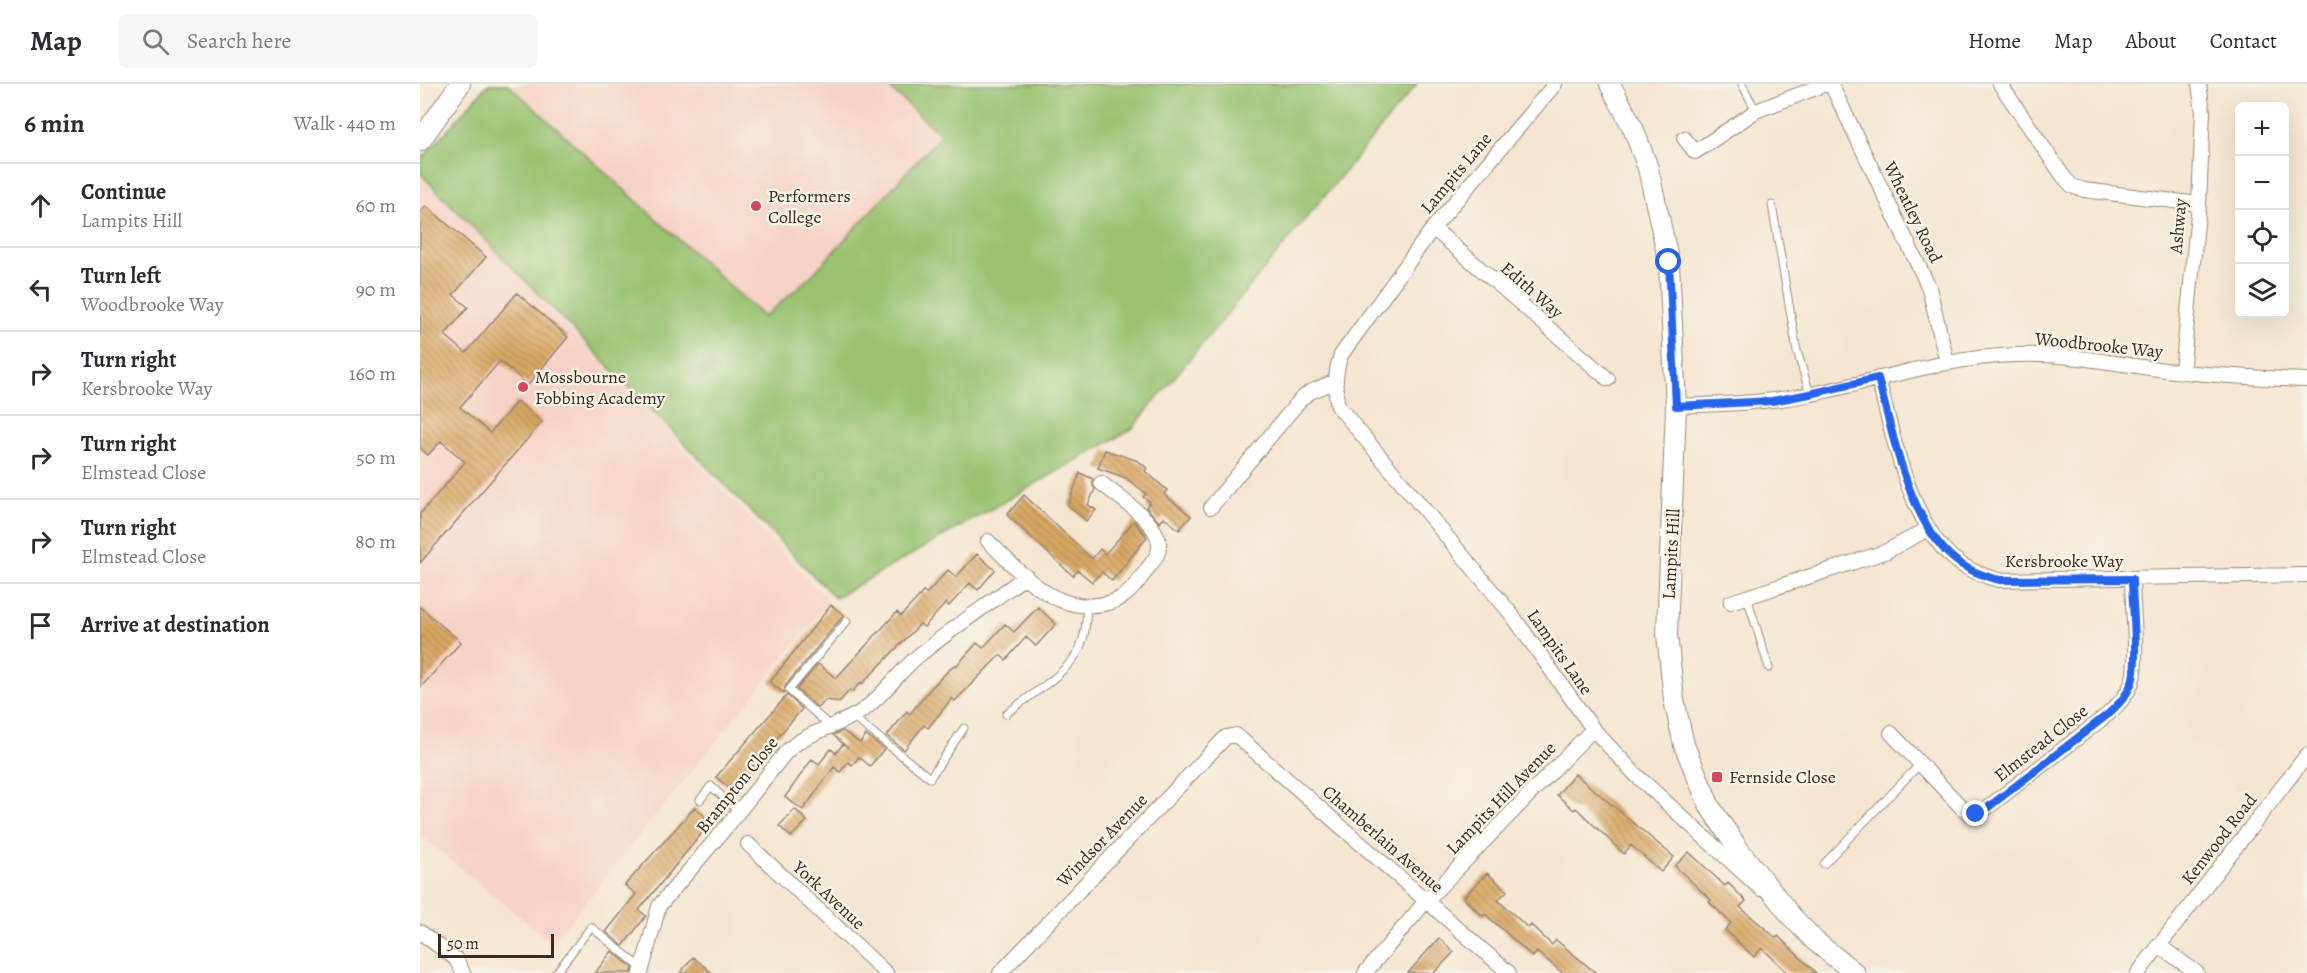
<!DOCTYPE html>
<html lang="en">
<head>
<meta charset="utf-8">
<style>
  body { margin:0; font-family:Alegreya,serif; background:#f7f7f7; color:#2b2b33 }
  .controls { position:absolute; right:18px; top:18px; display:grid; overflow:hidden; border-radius:9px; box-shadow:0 6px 24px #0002 }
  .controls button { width:54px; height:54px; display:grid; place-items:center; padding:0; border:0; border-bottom:2px solid #e1e1e2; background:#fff; color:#2b2b33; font:30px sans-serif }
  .scale { position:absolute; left:18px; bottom:15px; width:116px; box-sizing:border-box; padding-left:6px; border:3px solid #3b2a1e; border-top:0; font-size:16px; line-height:21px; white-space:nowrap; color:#3b2a1e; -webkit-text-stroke:4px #f7f3e8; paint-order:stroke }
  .stop { position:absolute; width:18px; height:18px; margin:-14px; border:4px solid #2563eb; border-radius:50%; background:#fff }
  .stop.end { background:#2563eb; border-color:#fff; box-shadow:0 2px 6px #0008 }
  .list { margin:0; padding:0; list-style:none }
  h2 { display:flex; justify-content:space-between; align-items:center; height:78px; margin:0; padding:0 24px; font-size:26px }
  h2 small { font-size:20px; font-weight:400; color:#7c7c81 }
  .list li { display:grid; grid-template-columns:39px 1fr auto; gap:18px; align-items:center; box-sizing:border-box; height:84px; padding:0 24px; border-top:2px solid #e1e1e2 }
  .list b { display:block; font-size:22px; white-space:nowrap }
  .list p { margin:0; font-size:20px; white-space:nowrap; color:#7c7c81 }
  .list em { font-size:20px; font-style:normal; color:#7c7c81 }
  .icon { flex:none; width:33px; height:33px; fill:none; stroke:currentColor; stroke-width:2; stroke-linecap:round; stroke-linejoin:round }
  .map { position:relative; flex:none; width:1887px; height:889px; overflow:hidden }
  header { display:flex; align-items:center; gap:36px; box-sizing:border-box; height:84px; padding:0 30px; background:#fff; border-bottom:2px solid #e1e1e2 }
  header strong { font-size:28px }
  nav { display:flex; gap:33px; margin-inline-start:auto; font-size:21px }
  .search { width:420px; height:54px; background:#f7f7f7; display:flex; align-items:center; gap:15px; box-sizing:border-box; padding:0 21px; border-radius:9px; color:#7c7c81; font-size:22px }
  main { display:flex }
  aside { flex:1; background:#fff }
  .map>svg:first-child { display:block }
</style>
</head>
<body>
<header>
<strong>Map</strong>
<div class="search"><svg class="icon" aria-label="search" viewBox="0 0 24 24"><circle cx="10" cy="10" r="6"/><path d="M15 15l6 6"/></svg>Search here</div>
<nav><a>Home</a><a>Map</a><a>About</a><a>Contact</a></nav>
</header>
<main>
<aside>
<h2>6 min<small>Walk · 440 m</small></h2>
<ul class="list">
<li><svg class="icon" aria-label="ahead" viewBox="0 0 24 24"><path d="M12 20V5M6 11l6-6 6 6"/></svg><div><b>Continue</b><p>Lampits Hill</p></div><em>60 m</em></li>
<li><svg class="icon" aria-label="left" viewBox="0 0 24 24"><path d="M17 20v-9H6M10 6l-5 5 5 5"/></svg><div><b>Turn left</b><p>Woodbrooke Way</p></div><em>90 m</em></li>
<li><svg class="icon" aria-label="right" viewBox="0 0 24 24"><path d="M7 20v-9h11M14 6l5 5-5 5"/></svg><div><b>Turn right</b><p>Kersbrooke Way</p></div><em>160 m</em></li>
<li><svg class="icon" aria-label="right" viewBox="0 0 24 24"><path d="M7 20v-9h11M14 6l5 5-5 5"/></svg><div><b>Turn right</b><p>Elmstead Close</p></div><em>50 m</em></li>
<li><svg class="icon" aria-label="right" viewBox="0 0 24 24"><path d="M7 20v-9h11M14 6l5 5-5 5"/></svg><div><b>Turn right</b><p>Elmstead Close</p></div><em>80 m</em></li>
<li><svg class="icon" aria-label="arrive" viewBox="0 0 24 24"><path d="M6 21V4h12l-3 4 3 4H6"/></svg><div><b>Arrive at destination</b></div></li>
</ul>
</aside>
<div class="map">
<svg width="1887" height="889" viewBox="0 0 1887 889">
  <defs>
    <pattern id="building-back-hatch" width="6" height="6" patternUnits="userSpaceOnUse" patternTransform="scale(1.5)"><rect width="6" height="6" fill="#daa763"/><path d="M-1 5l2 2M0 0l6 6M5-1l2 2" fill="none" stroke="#b28851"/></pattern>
  </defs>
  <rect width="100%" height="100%" fill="#f7f3e8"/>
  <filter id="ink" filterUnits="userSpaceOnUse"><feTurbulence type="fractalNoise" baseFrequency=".0167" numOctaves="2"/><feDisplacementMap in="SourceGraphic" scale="12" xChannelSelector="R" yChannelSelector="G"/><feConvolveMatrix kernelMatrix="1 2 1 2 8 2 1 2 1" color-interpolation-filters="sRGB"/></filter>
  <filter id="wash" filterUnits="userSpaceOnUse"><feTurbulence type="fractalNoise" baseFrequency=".008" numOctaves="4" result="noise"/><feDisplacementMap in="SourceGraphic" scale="24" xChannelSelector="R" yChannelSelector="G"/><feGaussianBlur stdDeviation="1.35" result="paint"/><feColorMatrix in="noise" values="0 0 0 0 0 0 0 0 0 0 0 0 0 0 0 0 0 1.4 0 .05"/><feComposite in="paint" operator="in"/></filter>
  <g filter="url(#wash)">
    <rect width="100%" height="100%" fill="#f5e6d1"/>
    <path fill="#f6d1c5" d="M78,0H465L522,51L391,192L343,233Z
      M0,89L410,517L132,859L0,751Z"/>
    <path fill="#98c26f" stroke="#6a7646" stroke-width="1.5" d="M68,0H88L344,233L391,192L521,51L465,0H997L712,345L415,514L0,89V77Z"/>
    <g id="blocks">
      <path fill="url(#building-back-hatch)" d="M6,122L66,173L33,211L48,223L25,251L46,269L97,209L148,253L108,301L80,277L40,323L70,349L97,317L122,338L0,479V430L45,378L21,357L8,371L0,364V129Z
        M685,366L718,377L727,384L725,387L747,406L744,410L771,432L759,446L744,433L740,439L726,423L730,418L723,413L726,410L722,406L706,394L678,384Z
        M660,389L673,395V402L675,405L668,421L676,426L666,437L648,421Z
        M604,411L672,475L680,465L685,470L714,437L727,453L692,497L682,488L672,498L658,486L653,492L587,431Z
        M557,470L575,486L558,506L550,499L529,522L526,519L504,543L500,540L442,600L441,598L432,608L430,606L419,618L406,616L398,624L377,605L398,580L416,594L477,528L481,532L504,507L506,510L528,486L536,493Z
        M411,521L424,531L365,602L364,609L350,598Z
        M0,523L41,558L0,604Z
        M618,523L636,540L616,562L606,553L586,576L580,571L535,617L532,614L508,644L504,641L484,666L467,652L487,627L490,630L512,603L534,581L536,582L557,559L563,564L585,540L594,548Z
        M367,611L382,625L312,706L296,693Z
        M423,647L440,659L446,651L464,665L450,682L439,673L432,681L428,678L420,688L414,683L383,726L365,713L392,675L399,680L411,665L416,669L423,660L428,664L413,651Z
        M1155,690L1254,773L1241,788L1211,761L1204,770L1156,724L1154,726L1137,711Z
        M275,723L291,738L219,826L226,832L203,862L186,848L216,810L205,801Z
        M375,725L387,737L371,753L359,742Z
        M1269,768L1305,802L1308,799L1326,817L1320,823L1356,854L1358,852L1396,889H1368L1342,864L1334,873L1305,846L1311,839L1289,818L1291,816L1255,782Z
        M1067,789L1087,807L1078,816L1108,844L1111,841L1132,861L1136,856L1176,889H1143L1117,868L1113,873L1065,830L1063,832L1043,814Z
        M1019,854L1034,868L1014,889H988Z
        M192,867L213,884L212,889H175Z
        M273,873L292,889H260Z"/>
    </g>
  </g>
  <g filter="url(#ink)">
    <use href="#blocks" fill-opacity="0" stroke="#988878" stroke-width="1.5"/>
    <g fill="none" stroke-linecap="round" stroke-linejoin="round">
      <g stroke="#988878" stroke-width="9">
        <path id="lane" d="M1322,0L1336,27
          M1352,121L1377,267L1390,310
          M1327,513L1349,584
          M586,630C607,613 649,589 660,564C666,550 666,536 667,521
          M433,633L510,694L544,644
          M410,642L369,606L427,537
          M280,716L291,702L319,728
          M1404,780L1500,680
          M136,889L171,843L223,885"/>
      </g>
      <g stroke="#988878" stroke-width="16">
        <path id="street" d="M1135,0L1013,144L921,271C915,288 914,304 918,322L1092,531L1173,645L1216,691L1341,805
          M1411,0L1503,191L1509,204L1527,278
          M1580,0L1643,92L1652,102L1664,106L1779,120
          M1264,54L1275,68L1336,27L1406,0
          M1013,144L1188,295
          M1762,288L1779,120L1783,28L1779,0
          M1458,294C1472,348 1489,438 1534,475C1547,486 1563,492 1579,496L1887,491
          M1256,322C1300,320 1344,319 1387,311C1458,297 1525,273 1597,271C1644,269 1691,279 1737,285C1787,291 1837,294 1887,296
          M791,423L881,315L890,308L916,297
          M568,457C589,477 611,503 638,515C657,524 686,524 704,512C714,505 721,494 728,484C736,474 743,465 737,452C730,433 697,412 681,399
          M1311,518L1465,468L1508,445
          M1471,649L1542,724L1549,729L1562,728L1687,631C1698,621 1707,612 1712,598C1719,577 1712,520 1712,496
          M328,760L466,889
          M0,848L36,875L43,889
          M1738,861L1777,889
          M221,889L239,822L308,741L366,668C387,647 418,643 442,627C464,611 478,589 498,572C533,544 570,519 606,492
          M580,889L806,653L816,651L1089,889
          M945,889L1006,817L1173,645
          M1718,889L1887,671"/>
      </g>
      <g stroke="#988878" stroke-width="22">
        <path id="secondary" d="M1190,0L1213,44L1228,84L1249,179L1256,322L1247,550L1254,616L1264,661L1290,723L1319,766L1372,833L1395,857L1435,889
          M0,57L40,0"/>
      </g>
      <use href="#lane" stroke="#fff" stroke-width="7"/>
      <use href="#street" stroke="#fff" stroke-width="14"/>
      <use href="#secondary" stroke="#fff" stroke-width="20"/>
    </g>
  </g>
  <g fill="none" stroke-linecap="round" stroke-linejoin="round" filter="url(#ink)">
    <path stroke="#2563eb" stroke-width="8" d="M1249,178L1256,322L1352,317L1390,310L1458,294C1472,348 1489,438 1534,475C1547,486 1563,492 1580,496L1712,495C1712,520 1719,577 1712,598C1707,612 1698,621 1687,631L1562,728L1556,730"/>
  </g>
  <g fill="#d1495b" stroke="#f7f3e8" stroke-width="2">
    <circle cx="336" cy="122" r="6"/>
    <circle cx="103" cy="303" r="6"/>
    <rect x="1291" y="687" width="12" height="12" rx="3"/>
  </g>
  <g text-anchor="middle" stroke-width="5" stroke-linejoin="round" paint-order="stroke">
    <g font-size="18" fill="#3b2a1e" stroke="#f7f3e8">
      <text transform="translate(1036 89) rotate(-50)" y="6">Lampits Lane</text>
      <text transform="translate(1493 128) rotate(64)" y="6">Wheatley Road</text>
      <text transform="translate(1758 142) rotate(-85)" y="6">Ashway</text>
      <text transform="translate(1112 206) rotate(41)" y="6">Edith Way</text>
      <text transform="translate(1679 261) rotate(6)" y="6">Woodbrooke Way</text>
      <text transform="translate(1251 470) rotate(-87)" y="6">Lampits Hill</text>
      <text x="1644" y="483">Kersbrooke Way</text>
      <text transform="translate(1140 568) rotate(55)" y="6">Lampits Lane</text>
      <text transform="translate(1621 659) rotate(-38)" y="6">Elmstead Close</text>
      <text transform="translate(317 701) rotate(-51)" y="6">Brampton Close</text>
      <text transform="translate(1081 714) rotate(-46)" y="6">Lampits Hill Avenue</text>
      <text transform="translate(963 755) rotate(41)" y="6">Chamberlain Avenue</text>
      <text transform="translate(1799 755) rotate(-52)" y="6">Kenwood Road</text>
      <text transform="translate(682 756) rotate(-46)" y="6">Windsor Avenue</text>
      <text transform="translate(409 811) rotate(43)" y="6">York Avenue</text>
    </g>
    <g font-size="18" fill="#3b2a1e" stroke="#f7f3e8" text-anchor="start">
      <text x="348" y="118">Performers<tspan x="348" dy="21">College</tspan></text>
      <text x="115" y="299">Mossbourne<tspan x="115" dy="21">Fobbing Academy</tspan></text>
      <text x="1309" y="699">Fernside Close</text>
    </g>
  </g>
</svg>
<div class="controls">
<button>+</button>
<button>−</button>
<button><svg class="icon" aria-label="locate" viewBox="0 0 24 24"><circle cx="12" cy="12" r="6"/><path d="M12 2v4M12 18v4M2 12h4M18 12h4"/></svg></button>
<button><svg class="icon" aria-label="layers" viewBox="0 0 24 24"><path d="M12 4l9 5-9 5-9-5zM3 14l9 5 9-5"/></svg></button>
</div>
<div class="scale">50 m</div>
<div class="stop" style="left:1249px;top:178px"></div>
<div class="stop end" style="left:1556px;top:730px"></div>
</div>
</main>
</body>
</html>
